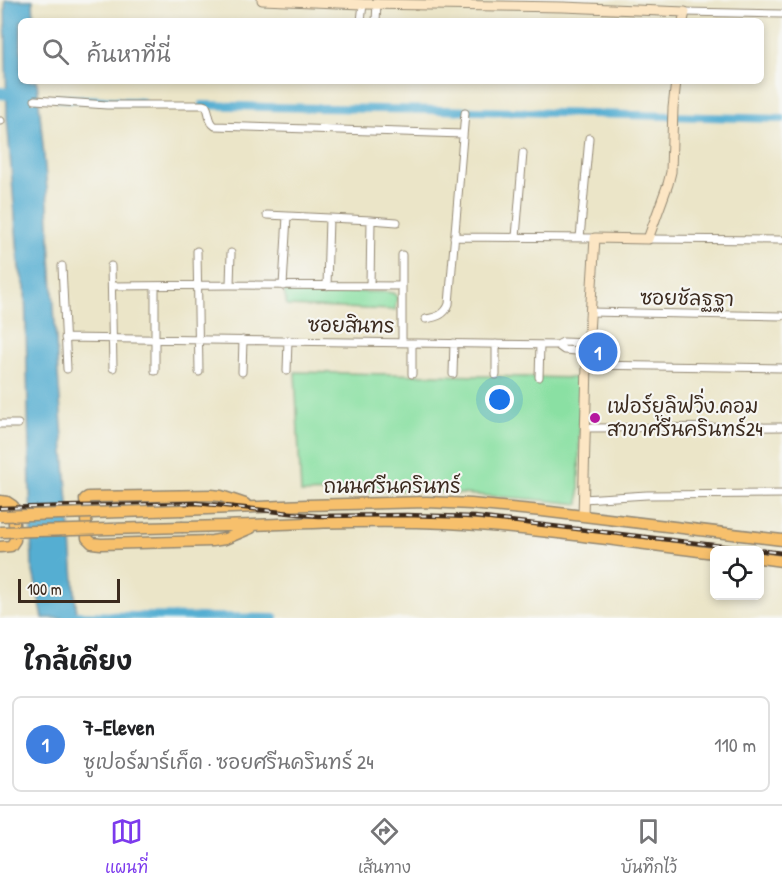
<!DOCTYPE html>
<html lang="th">
<head>
<meta charset="utf-8">
<style>
  body { margin:0; font-family:"Patrick Hand","Playpen Sans Thai",sans-serif; background:#f2f2f2; color:#202124 }
  .controls { position:absolute; right:18px; bottom:18px; display:grid; overflow:hidden; border-radius:9px; box-shadow:0 3px 9px #0003 }
  .controls button { width:54px; height:54px; display:grid; place-items:center; padding:0; border:0; border-bottom:2px solid #e0e0e0; background:#fff; color:#202124; font:30px sans-serif }
  .scale { position:absolute; left:18px; bottom:15px; width:102px; box-sizing:border-box; padding-left:6px; border:3px solid #3b2a1e; border-top:0; font-size:16px; line-height:21px; white-space:nowrap; color:#3b2a1e; -webkit-text-stroke:4px #f6f6f2; paint-order:stroke }
  .you { position:absolute; left:500px; top:400px; width:21px; height:21px; margin:-15px; border:4px solid #fff; border-radius:50%; background:#1a73e8; box-shadow:0 0 0 9px #1a73e833 }
  .badge { display:grid; place-items:center; width:39px; height:39px; border-radius:50%; background:#7c3aed; color:#fff; font-size:20px; font-weight:700 }
  .pin { position:absolute; translate:-50% -50%; border:3px solid #fff; box-shadow:0 2px 6px #0006 }
  .list { margin:0; padding:0; list-style:none }
  h2 { display:flex; justify-content:space-between; align-items:center; height:78px; margin:0; padding:0 24px; font-size:26px }
  h2 small { font-size:20px; font-weight:400; color:#757577 }
  .list li { display:grid; grid-template-columns:39px 1fr auto; gap:18px; align-items:center; box-sizing:border-box; height:96px; margin:0 12px 12px; padding:0 12px; border:2px solid #e0e0e0; border-radius:9px }
  .list b { display:block; font-size:22px; white-space:nowrap }
  .list p { margin:0; font-size:20px; white-space:nowrap; color:#757577 }
  .list em { font-size:20px; font-style:normal; color:#757577 }
  .icon { flex:none; width:33px; height:33px; fill:none; stroke:currentColor; stroke-width:2; stroke-linecap:round; stroke-linejoin:round }
  .map { position:relative; flex:none; width:782px; height:618px; overflow:hidden }
  .search { position:absolute; background:#fff; box-shadow:0 3px 9px #0003; left:18px; right:18px; top:18px; height:66px; display:flex; align-items:center; gap:15px; box-sizing:border-box; padding:0 21px; border-radius:9px; color:#757577; font-size:22px }
  .sheet { height:186px; background:#fff }
  nav { display:flex; justify-content:space-around; align-items:center; box-sizing:border-box; height:84px; border-top:2px solid #e0e0e0; background:#fff; font-size:16px; color:#757577 }
  nav a { display:grid; justify-items:center; gap:3px }
  nav .on { color:#7c3aed }
  .map>svg:first-child { display:block }
</style>
</head>
<body>
<div class="map">
<svg width="782" height="618" viewBox="0 0 782 618">
  <rect width="100%" height="100%" fill="#f6f6f2"/>
  <filter id="ink" filterUnits="userSpaceOnUse"><feTurbulence type="fractalNoise" baseFrequency=".0167" numOctaves="2"/><feDisplacementMap in="SourceGraphic" scale="12" xChannelSelector="R" yChannelSelector="G"/><feConvolveMatrix kernelMatrix="1 2 1 2 8 2 1 2 1" color-interpolation-filters="sRGB"/></filter>
  <filter id="wash" filterUnits="userSpaceOnUse"><feTurbulence type="fractalNoise" baseFrequency=".008" numOctaves="4" result="noise"/><feDisplacementMap in="SourceGraphic" scale="24" xChannelSelector="R" yChannelSelector="G"/><feGaussianBlur stdDeviation="1.35" result="paint"/><feColorMatrix in="noise" values="0 0 0 0 0 0 0 0 0 0 0 0 0 0 0 0 0 1.4 0 .05"/><feComposite in="paint" operator="in"/></filter>
  <g filter="url(#wash)">
    <rect width="100%" height="100%" fill="#ebe5c8"/>
    <path fill="#8ae0a3" stroke="#628560" stroke-width="1.5" d="M284,291L386,292L393,293L397,297L395,310L287,306Z
      M295,372L580,378L579,504L531,499L407,490L301,493Z"/>
    <path fill="#54aed2" stroke="#486c78" stroke-width="1.5" d="M5,0H33L34,21H21V81H37L47,189L58,374L77,618H43L32,567L25,287L19,268L7,117Z"/>
    <g fill="none" stroke-linecap="round" stroke-linejoin="round">
      <path stroke="#54aed2" stroke-width="8" d="M58,98L142,102
        M202,105L266,107L440,110L782,119
        M66,615L275,618"/>
      <path stroke="#54aed2" stroke-width="12" d="M0,93L18,95V90"/>
    </g>
  </g>
  <g filter="url(#ink)">
    <g fill="none" stroke-linecap="round" stroke-linejoin="round">
      <g stroke="#938873" stroke-width="9">
        <path id="street" d="M685,12L782,14
          M361,21L363,4
          M376,21L377,3
          M35,100L107,105H203L206,106C210,112 208,122 215,126L463,134
          M0,121H1
          M267,215L371,220
          M454,237L595,238
          M516,237L523,153
          M580,238L589,138
          M648,239L782,240
          M197,251L199,372
          M62,266L67,369
          M111,266L113,368
          M230,285L231,253
          M112,286L230,285L402,286
          M283,286L287,216
          M327,286L329,218
          M370,286L371,220L397,222
          M590,312L782,316
          M426,319C437,317 445,315 449,304L465,113
          M65,338L557,345L563,342L588,343
          M402,342V255
          M496,344V375
          M557,345L564,350L588,352
          M587,365L782,368
          M155,371V286
          M287,371L288,340
          M242,372L243,340
          M412,374V343
          M453,374L454,343
          M539,377L540,345
          M0,424H18
          M585,428L782,427
          M583,499L647,495L782,494"/>
      </g>
      <g stroke="#938873" stroke-width="11">
        <path id="secondary" d="M262,0L363,4L563,7L685,12L683,21
          M583,516L587,365L595,238L648,239L668,184L671,172L673,108L676,81"/>
      </g>
      <g stroke="#938873" stroke-width="13">
        <path id="primary" d="M0,501L7,502L13,506L15,540L11,546L0,547
          M245,504L221,496L211,495L88,497L85,499L87,538L92,543L101,544L212,541L225,539L251,528
          M182,510L307,505L427,502L471,504L542,511L782,540
          M183,527C271,525 359,519 447,523C536,528 626,542 714,553
          M760,558L782,561"/>
      </g>
      <use href="#street" stroke="#fff" stroke-width="7"/>
      <use href="#secondary" stroke="#fce6c4" stroke-width="9"/>
      <use href="#primary" stroke="#f7c06c" stroke-width="10"/>
      <g stroke="#3b2a1e" stroke-width="4.5">
        <path id="rail" d="M0,508L197,503L318,516L406,515L475,517L782,553"/>
      </g>
      <use href="#rail" stroke="#f6f6f2" stroke-width="2" stroke-dasharray="7" stroke-linecap="butt"/>
      <g stroke="#938873" stroke-width="13" stroke-linecap="butt">
        <path id="primary-bridge" d="M0,516L182,510
          M0,532L183,527"/>
      </g>
      <use href="#primary-bridge" stroke="#f7c06c" stroke-width="10"/>
    </g>
  </g>
  <circle fill="#b5179e" stroke="#f6f6f2" stroke-width="2" cx="595" cy="418" r="6"/>
  <g text-anchor="middle" stroke-width="4.5" stroke-linejoin="round" paint-order="stroke">
    <g font-size="20" fill="#3b2a1e" stroke="#f6f6f2">
      <text transform="translate(687 298) rotate(1)" y="7">ซอยชัลฐฐา</text>
      <text transform="translate(351 325) rotate(1)" y="7">ซอยสินทร</text>
      <text x="392" y="493">ถนนศรีนครินทร์</text>
    </g>
    <g font-size="20" fill="#3b2a1e" stroke="#f6f6f2" text-anchor="start">
      <text x="607" y="413">เฟอร์ยูลิฟวิ่ง.คอม<tspan x="607" dy="23">สาขาศรีนครินทร์24</tspan></text>
    </g>
  </g>
</svg>
<div class="controls">
<button><svg class="icon" aria-label="locate" viewBox="0 0 24 24"><circle cx="12" cy="12" r="6"/><path d="M12 2v4M12 18v4M2 12h4M18 12h4"/></svg></button>
</div>
<div class="scale">100 m</div>
<div class="you"></div>
<div class="pin badge" style="left:598px;top:352px;background:#3f7fe0">1</div>
<div class="search"><svg class="icon" aria-label="search" viewBox="0 0 24 24"><circle cx="10" cy="10" r="6"/><path d="M15 15l6 6"/></svg>ค้นหาที่นี่</div>
</div>
<section class="sheet">
<h2>ใกล้เคียง<small></small></h2>
<ul class="list">
<li><span class="badge" style="background:#3f7fe0">1</span><div><b>7-Eleven</b><p>ซูเปอร์มาร์เก็ต · ซอยศรีนครินทร์ 24</p></div><em>110 m</em></li>
</ul>
</section>
<nav>
<a class="on"><svg class="icon" aria-label="map" viewBox="0 0 24 24"><path d="M3 6l6-2 6 2 6-2v14l-6 2-6-2-6 2zM9 4v14M15 6v14"/></svg>แผนที่</a>
<a><svg class="icon" aria-label="directions" viewBox="0 0 24 24"><path d="M12 3l9 9-9 9-9-9zM9 14v-3h6M13 9l2 2-2 2"/></svg>เส้นทาง</a>
<a><svg class="icon" aria-label="saved" viewBox="0 0 24 24"><path d="M7 4h10v16l-5-4-5 4z"/></svg>บันทึกไว้</a>
</nav>
</body>
</html>
